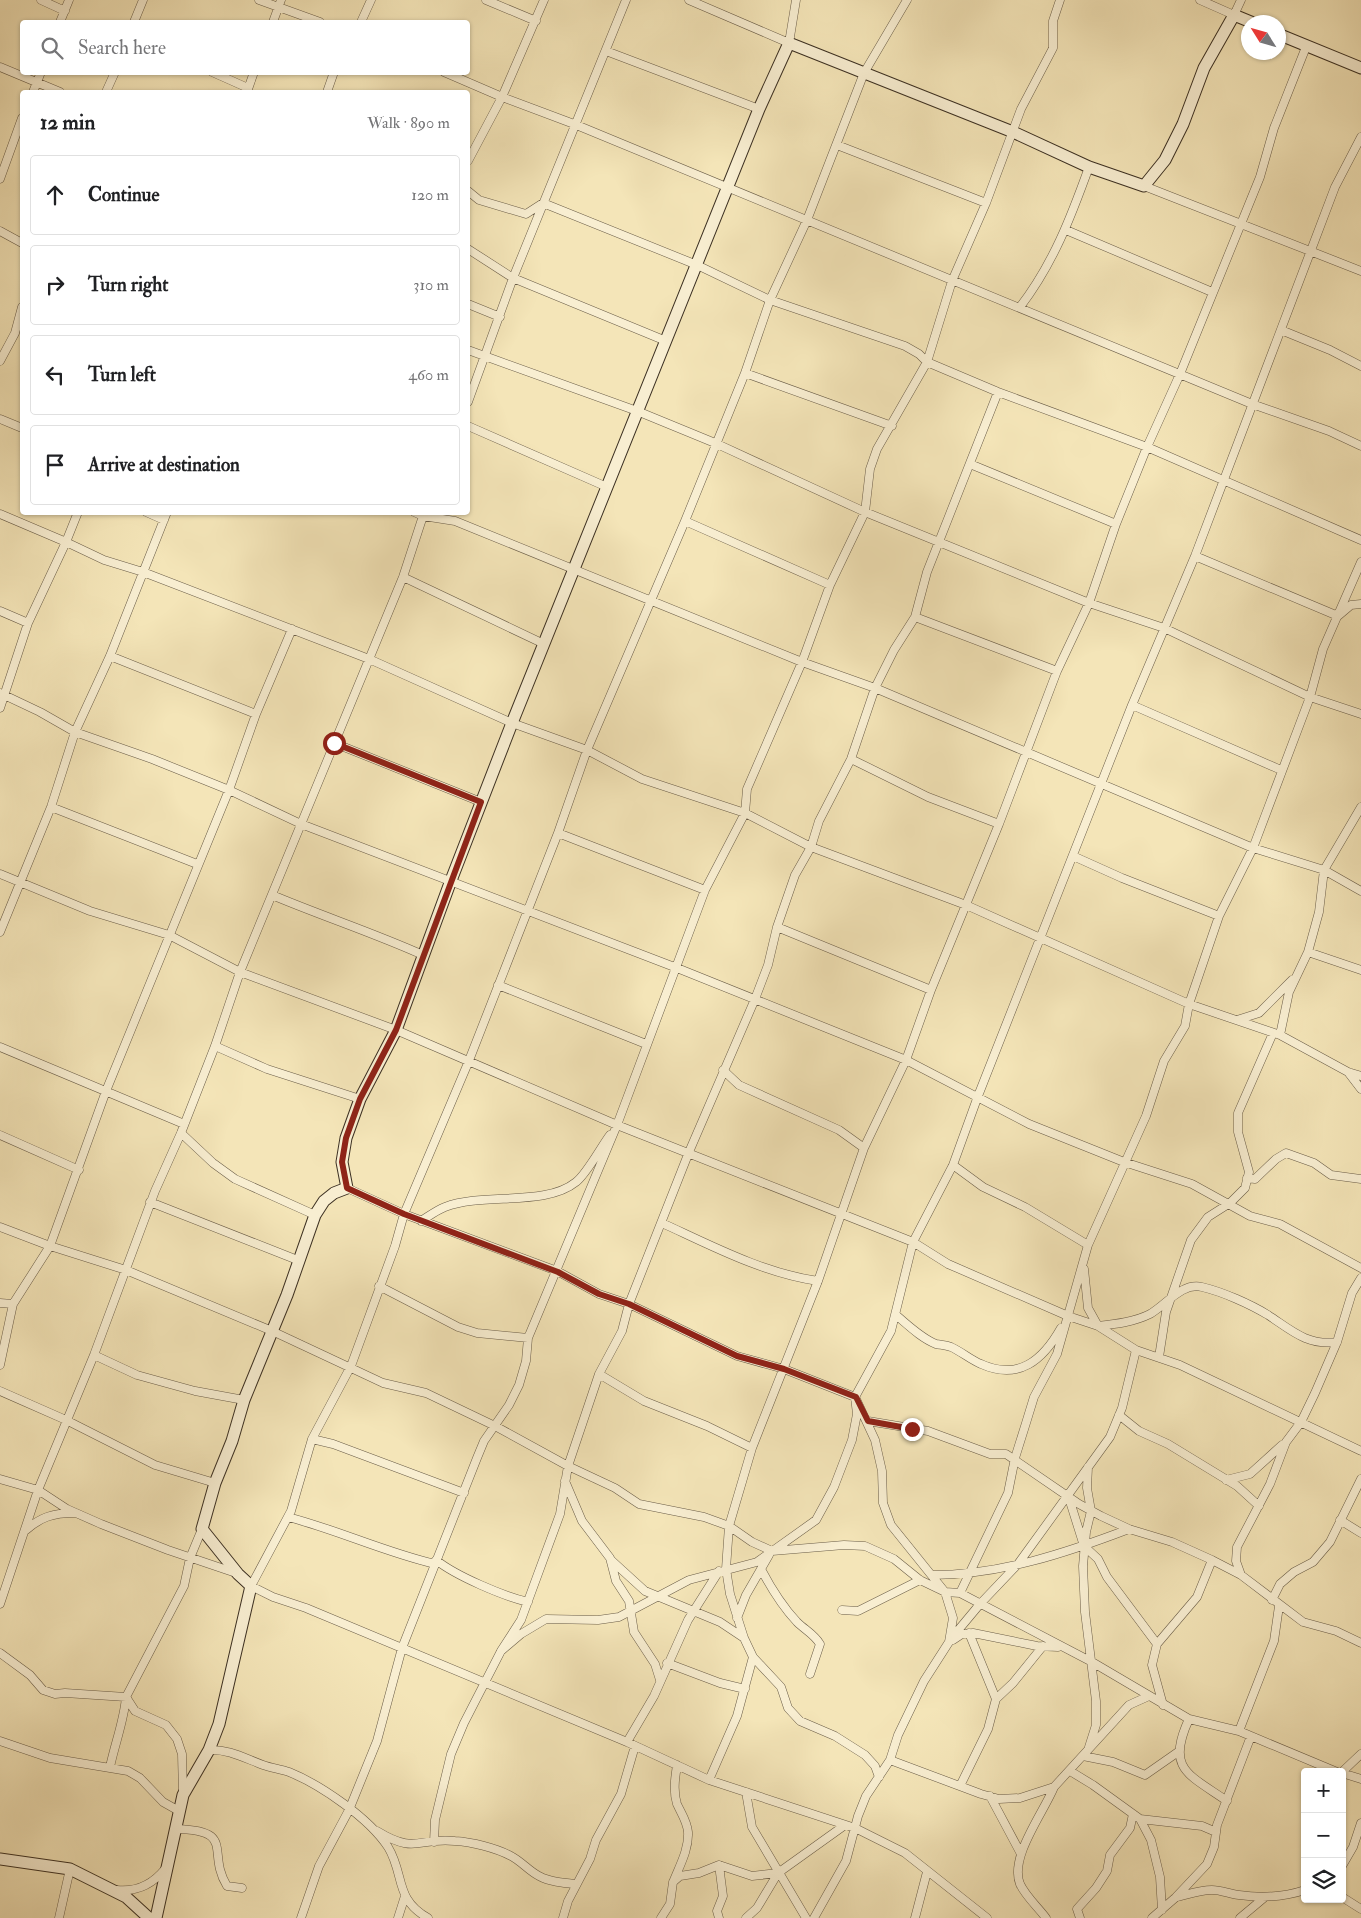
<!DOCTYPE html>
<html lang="en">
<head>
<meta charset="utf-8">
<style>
  body { margin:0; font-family:"IM FELL Double Pica",serif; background:#f6f6f6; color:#202124 }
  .controls { position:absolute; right:15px; bottom:15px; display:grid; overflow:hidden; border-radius:5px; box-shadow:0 1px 4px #0004 }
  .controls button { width:45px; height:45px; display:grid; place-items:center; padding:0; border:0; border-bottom:1px solid #e0e0e0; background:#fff; color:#202124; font:25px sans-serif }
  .compass { position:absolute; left:1241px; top:15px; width:45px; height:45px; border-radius:50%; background:#fff; box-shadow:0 1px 4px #0004; rotate:307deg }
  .stop { position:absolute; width:15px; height:15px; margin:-11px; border:4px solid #8f2418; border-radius:50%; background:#fff }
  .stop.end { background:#8f2418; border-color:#fff; box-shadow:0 1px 5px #0008 }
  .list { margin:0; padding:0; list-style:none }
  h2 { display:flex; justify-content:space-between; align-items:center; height:65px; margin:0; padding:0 20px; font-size:21px }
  h2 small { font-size:16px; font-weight:400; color:#757577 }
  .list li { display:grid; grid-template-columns:32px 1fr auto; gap:15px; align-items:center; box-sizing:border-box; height:80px; margin:0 10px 10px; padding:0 10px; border:1px solid #e0e0e0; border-radius:5px }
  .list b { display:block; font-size:19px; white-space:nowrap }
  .list em { font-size:16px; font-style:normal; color:#757577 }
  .icon { flex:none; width:28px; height:28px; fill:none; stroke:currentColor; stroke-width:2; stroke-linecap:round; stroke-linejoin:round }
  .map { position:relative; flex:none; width:1361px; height:1918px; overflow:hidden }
  .search { position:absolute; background:#fff; box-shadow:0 1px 4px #0004; left:20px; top:20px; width:450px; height:55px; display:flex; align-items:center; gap:12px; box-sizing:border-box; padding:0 18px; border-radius:5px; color:#757577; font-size:19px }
  .panel { position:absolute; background:#fff; box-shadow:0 1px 4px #0004; left:20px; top:90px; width:450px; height:425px; border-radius:5px }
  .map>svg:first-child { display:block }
</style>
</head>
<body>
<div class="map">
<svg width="1361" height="1918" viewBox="0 0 1361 1918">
  <rect width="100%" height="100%" fill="#f4e5b8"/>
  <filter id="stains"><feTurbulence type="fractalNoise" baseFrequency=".004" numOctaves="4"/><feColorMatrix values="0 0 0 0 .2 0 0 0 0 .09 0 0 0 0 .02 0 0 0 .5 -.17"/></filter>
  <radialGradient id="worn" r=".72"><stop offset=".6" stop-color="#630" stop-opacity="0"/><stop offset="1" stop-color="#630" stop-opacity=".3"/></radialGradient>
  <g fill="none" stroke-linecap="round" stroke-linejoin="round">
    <g stroke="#6a5d48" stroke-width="9">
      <path id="street" d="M41,0L65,11
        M259,0L320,22
        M486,0L536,21
        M689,0L789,43L796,0
        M907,0L864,73L807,220L770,300L745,373L685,521L587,750L558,833L468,1063L404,1214L395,1246L351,1366L312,1439L291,1511L251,1586L273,1597L306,1608L627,1742L709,1780L855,1828L905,1853L987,1918
        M1200,0L1234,15L1241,0
        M60,22L69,0
        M134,22L143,0
        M273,22L281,0
        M361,22L371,0
        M606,51L759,109
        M0,67L60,92
        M212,72L248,88
        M444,72L502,97L574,124L1252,404L1329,431L1361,446
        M33,92L41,72
        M106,92L115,72
        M247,92L254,72
        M327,92L334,72
        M837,145L986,203
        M468,161L502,97L544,0
        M0,179L22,118
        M1144,186L1361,271
        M468,191L479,200L526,214L543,203L697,265L770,300L905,346L919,354L927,362L998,392L1147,447L1361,540
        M1066,230L1212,292
        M0,231L22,243
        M468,249L513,278L626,0
        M468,304L500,317
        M1020,307C1053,264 1071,217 1089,167
        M1281,330L1330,350L1361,366
        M468,350L637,411L715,443L865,512L1089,603L1164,628L1310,697L1361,714
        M0,361L15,333L22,307
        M745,373L892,426
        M468,402L513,278L666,341
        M0,419L22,428
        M468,426L607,487
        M970,464L1116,524
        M78,512L66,542L104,560L143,572L369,659L512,723L587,750L642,779L745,813L811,847L966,905L1189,1004L1280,1035L1348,1072L1361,1076
        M146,512L164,520
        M425,513L423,516L455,521L802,662L875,688L1253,848L1324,870L1361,891
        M0,514L66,542L28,623L0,708
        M685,521L830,585
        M1195,556L1338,616L1351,605L1361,604
        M403,577L544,644
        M0,611L28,623
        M915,617L1057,671
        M110,656L256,714
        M0,693L40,712L75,732L152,759L229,790L301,824L677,968L906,1060L1029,1124L1124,1162L1192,1184L1250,1216L1280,1224L1361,1268
        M1132,705L1281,770
        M334,743L481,802
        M851,759L928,797L999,824
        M51,807L197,864
        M558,833L705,890
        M1073,856L1122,878L1219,916
        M0,874L90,911L169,935L240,972L396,1030L617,1125L913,1242L948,1264L1068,1316L1098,1326L1136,1350L1180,1365L1361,1451
        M272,895C322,916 374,933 423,955
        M777,927L931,990
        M0,932L51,807L75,732L110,656L167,512
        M1308,952L1361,970
        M498,985L646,1044
        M1237,1020L1259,1013L1292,980
        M1280,1035L1289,992L1308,952L1319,912L1324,870L1361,807
        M215,1046L267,1069L360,1099
        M0,1047L184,1124
        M723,1070L739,1085L839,1130L864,1148
        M1348,1072L1361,1089
        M181,1133L213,1163L235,1179L315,1215
        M0,1135L79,1170
        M953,1165L983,1187L1025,1207L1088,1245
        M1247,1178L1255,1179L1276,1159L1286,1153L1314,1163L1331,1175L1361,1179
        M347,1188L404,1214L557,1271L599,1294L629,1304L737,1356L784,1369L855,1397L875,1440L882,1471L883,1503L891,1525L945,1592L953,1618L949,1642L924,1681L898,1735L890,1760L866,1796L858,1816L846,1861L814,1918
        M150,1202L300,1261
        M421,1221C429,1216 437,1210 445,1207C484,1192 545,1207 576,1182C586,1175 601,1147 610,1135
        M662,1223C712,1246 763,1273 818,1281
        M0,1227L50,1246L126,1270L272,1331L383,1383L426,1393L495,1426L568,1466L615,1488L639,1504L704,1517L729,1526L752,1542L772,1551L844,1545L865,1546L894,1559L920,1580L945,1592L960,1593L1092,1662L1189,1719L1239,1731L1337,1772
        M1084,1269L1088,1308L1098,1326C1116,1324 1134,1322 1150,1314C1166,1305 1182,1282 1202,1287C1223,1292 1250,1304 1268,1315C1291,1330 1307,1346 1337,1342
        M379,1286L458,1327L477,1333L528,1338
        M0,1303L13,1304
        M896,1315C908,1325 921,1338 936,1344C941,1345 946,1345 951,1347C962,1352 971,1360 981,1364C1019,1381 1043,1360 1061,1328
        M94,1355L137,1375L195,1391L244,1400
        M1159,1357L1166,1312L1191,1240L1208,1217L1230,1203L1245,1188L1249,1172L1238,1132V1113L1273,1033
        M0,1365L13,1304L50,1246L106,1091L229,790L256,714L292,629
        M599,1374L644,1401L707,1426L752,1448
        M0,1391L66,1420L155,1465L215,1483
        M1119,1415L1139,1431L1168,1444L1237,1486L1259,1506
        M868,1421L928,1431L990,1454H1006L1079,1504L1101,1516L1129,1529L1172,1542L1212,1560L1241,1575L1303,1622L1336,1631L1361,1643
        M312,1439L333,1444L464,1493
        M1088,1467L1087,1488L1091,1511L1086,1532L1083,1566L1085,1612L1096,1701V1725L1089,1747
        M0,1479L38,1490L67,1509L101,1524L168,1550L236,1573
        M1226,1480L1250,1474L1282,1445
        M565,1481L582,1521L610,1558L616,1581L629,1601L634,1632L655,1664L660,1680
        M1068,1495L1084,1546L1098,1559L1107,1577L1157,1644
        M288,1517C338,1530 384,1552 435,1564
        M1340,1520L1361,1533
        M26,1530C41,1517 53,1513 74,1513
        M436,1560C456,1576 503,1596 528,1602
        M611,1560L645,1591L720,1622L744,1638
        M761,1569C771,1588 782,1606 797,1622C805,1630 814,1634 820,1644L810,1674
        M932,1575C1000,1575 1066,1553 1129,1529
        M1241,1575L1236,1561L1237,1547L1270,1484L1286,1442L1301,1422L1315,1393L1337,1342L1352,1293L1361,1278
        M960,1593L1008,1493L1015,1458L1026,1423L1034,1397L1057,1354L1088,1245L1146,1116L1164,1061L1185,1026L1189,1004L1219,916L1253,848L1310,697L1323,649L1361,562
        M1272,1600L1280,1584L1294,1572L1313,1562L1330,1542L1361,1479
        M0,1604L38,1490L94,1355L155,1191L181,1133L215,1046L240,972L403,577L423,516L414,512
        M842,1610L858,1611L920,1580
        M737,1618L746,1595L769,1555
        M950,1640L980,1604L1018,1564L1110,1437L1122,1408L1136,1350
        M953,1640L962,1634L973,1633L1037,1646L1058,1647
        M501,1651L521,1634L546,1619L598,1620L619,1617L689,1580L757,1562L816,1520L834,1487L852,1440L857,1414L855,1397L891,1331L913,1242L953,1165L978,1096L1132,705L1195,556L1335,187L1361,137
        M0,1653L30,1675L43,1690L55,1694L65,1693L126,1697L135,1711L166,1725L177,1739L182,1754L183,1793
        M667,1663L720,1683L745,1689
        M996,1699L1013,1683L1043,1646
        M1163,1705L1152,1665L1157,1644L1197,1597L1212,1560
        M1189,1719C1166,1769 1188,1774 1227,1801
        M1239,1731L1274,1641L1279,1606
        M0,1741L50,1758L128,1771L140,1778L163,1802L179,1811
        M627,1742L654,1696L688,1620L719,1571
        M209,1750C229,1749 244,1758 263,1765C271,1768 280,1769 289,1772C321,1785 369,1818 388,1847C405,1875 394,1899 428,1918
        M1083,1756L1113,1762L1145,1775L1178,1752
        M890,1760L981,1794L999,1799L1020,1798L1054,1787L1129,1705L1149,1696
        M110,1767C115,1743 124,1721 126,1697L184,1586L190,1558L202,1529
        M1070,1771L1093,1785L1140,1819L1151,1840L1160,1877L1162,1910
        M1342,1772L1361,1754
        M1342,1773L1361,1779
        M879,1777L875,1766L865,1755L835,1736L800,1721L788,1708L781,1687L753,1657L744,1638L730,1594L726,1569L729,1526L752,1448L818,1281L864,1148L906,1060L931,990L999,824L1057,671L1089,603L1116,524L1147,447L1180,374L1260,177L1274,128L1306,47
        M709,1780L737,1716L753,1657
        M960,1786L988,1729L996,1699L969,1633
        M746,1792L752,1827L806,1918
        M990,1796L1021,1854
        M1140,1819L1202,1826L1216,1832
        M175,1829C237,1830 206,1852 227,1886L242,1888
        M377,1831C416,1855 418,1837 455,1841C472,1842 496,1848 511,1856C521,1861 529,1871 539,1876C550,1882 564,1883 576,1884
        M434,1842L435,1820L451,1754L464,1723L501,1651L521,1620L560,1514L568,1466L599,1374L622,1331L629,1304L689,1152L755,999L768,965L777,927L795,875L811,847L819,821L851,759L875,688L894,650L915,617L927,572L998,392
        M719,1865L723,1896L717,1911L719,1918
        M1342,1866L1353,1847L1361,1823
        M674,1880C680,1865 689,1849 688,1832C687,1821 681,1813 677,1804C673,1791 675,1778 677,1765
        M117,1890C137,1892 152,1885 165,1869
        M1177,1897C1189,1894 1200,1890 1212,1890C1221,1890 1230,1894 1239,1895C1261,1898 1284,1897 1305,1890
        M1342,1897L1361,1909
        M59,1918L70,1869
        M301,1918L319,1866L349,1810L377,1741L402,1648L477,1458L484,1441L509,1405L519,1385L526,1361L528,1338L617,1125L705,890L745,813L747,789L802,662L830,585L865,512L870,469L877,449L927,362L952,281L986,203L1021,109L1053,48V21L1060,0
        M398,1918L405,1896
        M563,1918L568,1901L590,1859L596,1840L621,1794L635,1746
        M661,1918L670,1904L673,1882L680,1876L699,1873L719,1865L752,1876L778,1873
        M746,1918L757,1908L778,1873L845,1825
        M915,1918L927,1872
        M1046,1918C1038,1907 1026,1897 1020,1884C1009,1857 1044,1812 1054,1787
        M1080,1918L1077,1909L1096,1888L1107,1871L1110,1855L1130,1828L1133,1814
        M1152,1918L1175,1898L1207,1864L1214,1847L1217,1825L1251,1736
        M1240,1918L1265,1897"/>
    </g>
    <g stroke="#3c3022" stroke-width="13">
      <path id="secondary" d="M1278,34L1361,68
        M0,1859L70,1869L126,1897L149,1918
        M156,1918L183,1795L209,1750L219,1724L251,1586L238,1574L202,1529L215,1483L232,1441L244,1400L287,1295L315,1215L324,1201L334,1193L347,1188L342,1162L346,1138L360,1099L396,1030L450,883L512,723L759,109L789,43L1013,132L1089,167L1144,186L1165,160L1183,124L1204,68L1234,15L1251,22"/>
    </g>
    <use href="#street" stroke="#f8eed1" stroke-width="8"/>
    <use href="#secondary" stroke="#f8eed1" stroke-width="11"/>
  </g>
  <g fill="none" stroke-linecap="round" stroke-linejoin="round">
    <path stroke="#8f2418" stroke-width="6" d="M334,743L481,802L396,1030L360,1099L346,1138L342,1162L347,1188L404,1214L558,1272L599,1294L629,1304L737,1356L784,1369L856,1397L868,1421L912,1429"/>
  </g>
  <rect width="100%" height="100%" filter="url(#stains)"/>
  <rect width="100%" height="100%" fill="url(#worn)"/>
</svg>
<div class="controls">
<button>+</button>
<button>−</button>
<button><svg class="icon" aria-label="layers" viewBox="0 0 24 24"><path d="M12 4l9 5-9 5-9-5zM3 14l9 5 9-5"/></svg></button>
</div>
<svg class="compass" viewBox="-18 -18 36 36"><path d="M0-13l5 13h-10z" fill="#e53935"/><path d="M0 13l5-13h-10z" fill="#757577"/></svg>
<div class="stop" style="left:334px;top:743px"></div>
<div class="stop end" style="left:912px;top:1429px"></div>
<div class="search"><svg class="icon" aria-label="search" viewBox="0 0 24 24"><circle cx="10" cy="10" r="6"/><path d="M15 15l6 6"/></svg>Search here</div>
<section class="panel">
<h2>12 min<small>Walk · 890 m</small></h2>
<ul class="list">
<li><svg class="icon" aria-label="ahead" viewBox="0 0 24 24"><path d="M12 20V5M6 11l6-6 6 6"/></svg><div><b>Continue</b></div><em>120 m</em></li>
<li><svg class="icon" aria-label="right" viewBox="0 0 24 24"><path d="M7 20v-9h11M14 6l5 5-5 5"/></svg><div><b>Turn right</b></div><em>310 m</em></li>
<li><svg class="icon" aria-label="left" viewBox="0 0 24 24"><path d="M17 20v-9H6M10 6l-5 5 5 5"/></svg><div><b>Turn left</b></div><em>460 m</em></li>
<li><svg class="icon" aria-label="arrive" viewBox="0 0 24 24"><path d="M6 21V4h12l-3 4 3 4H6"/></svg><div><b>Arrive at destination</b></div></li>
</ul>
</section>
</div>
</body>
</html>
